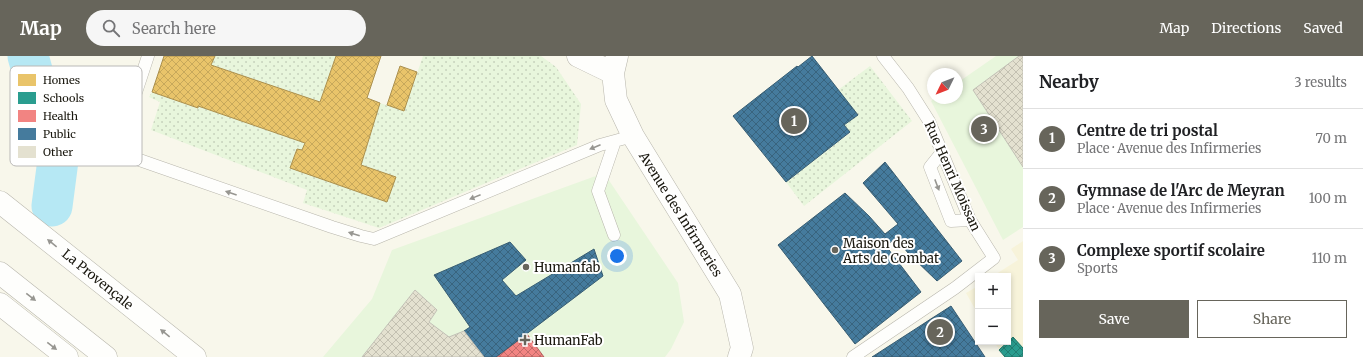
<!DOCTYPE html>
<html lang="en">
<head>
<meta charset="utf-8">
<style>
  body { margin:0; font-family:Merriweather,serif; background:#f6f6f6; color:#202124 }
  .controls { position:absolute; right:12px; bottom:12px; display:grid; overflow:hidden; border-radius:0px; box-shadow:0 2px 6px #0003 }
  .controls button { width:36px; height:36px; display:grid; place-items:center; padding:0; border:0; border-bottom:1px solid #e0e0e0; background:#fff; color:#202124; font:20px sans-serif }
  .compass { position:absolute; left:927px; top:12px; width:36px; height:36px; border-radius:50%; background:#fff; box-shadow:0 2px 6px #0003; rotate:227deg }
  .you { position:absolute; left:617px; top:200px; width:14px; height:14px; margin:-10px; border:3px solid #fff; border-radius:50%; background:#1a73e8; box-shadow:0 0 0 6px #1a73e833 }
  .badge { display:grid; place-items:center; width:26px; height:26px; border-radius:50%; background:#67655b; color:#fff; font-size:13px; font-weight:700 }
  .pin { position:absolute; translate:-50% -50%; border:2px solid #fff; box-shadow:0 1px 4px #0006 }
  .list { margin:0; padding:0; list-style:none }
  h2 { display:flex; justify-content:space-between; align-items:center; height:52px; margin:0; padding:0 16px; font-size:17px }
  h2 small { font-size:13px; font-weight:400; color:#757577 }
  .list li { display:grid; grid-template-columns:26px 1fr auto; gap:12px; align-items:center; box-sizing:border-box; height:60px; padding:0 16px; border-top:1px solid #e0e0e0 }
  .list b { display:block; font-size:15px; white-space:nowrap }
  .list p { margin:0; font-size:13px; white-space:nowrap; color:#757577 }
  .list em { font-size:13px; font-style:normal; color:#757577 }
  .actions { display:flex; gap:8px; padding:12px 16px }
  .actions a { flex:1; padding:9px 0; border:1px solid #67655b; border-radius:0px; text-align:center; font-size:14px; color:#67655b }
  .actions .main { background:#67655b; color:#fff }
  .icon { flex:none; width:22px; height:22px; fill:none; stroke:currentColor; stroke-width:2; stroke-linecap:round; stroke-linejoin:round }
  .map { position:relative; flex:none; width:1023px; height:301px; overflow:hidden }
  header { display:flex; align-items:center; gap:24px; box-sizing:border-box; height:56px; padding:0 20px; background:#67655b; color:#fff }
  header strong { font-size:19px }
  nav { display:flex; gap:22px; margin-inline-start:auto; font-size:14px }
  .search { width:280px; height:36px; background:#f6f6f6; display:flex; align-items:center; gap:10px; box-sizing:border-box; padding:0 14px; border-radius:22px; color:#757577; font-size:15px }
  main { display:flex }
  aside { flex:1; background:#fff }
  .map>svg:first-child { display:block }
</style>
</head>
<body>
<header>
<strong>Map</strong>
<div class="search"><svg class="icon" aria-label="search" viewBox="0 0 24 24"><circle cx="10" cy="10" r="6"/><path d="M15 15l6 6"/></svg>Search here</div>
<nav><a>Map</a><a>Directions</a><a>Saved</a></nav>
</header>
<main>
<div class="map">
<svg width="1023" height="301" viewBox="0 0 1023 301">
  <defs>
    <pattern id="grass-dots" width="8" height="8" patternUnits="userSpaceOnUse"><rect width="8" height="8" fill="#e8f6dc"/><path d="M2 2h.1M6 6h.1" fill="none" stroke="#c6d2bc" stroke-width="1.8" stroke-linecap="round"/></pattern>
    <pattern id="homes-cross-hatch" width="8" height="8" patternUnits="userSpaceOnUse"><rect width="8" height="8" fill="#e9c46a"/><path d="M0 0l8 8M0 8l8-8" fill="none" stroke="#c7a85b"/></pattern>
    <pattern id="schools-cross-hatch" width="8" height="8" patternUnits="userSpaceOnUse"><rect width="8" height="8" fill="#2a9d8f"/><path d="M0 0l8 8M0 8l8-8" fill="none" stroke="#237f73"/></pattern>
    <pattern id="health-cross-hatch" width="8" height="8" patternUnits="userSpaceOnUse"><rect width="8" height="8" fill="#f28482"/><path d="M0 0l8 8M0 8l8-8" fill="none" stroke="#c36b69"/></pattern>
    <pattern id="public-cross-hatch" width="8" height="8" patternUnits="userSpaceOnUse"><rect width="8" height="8" fill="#457b9d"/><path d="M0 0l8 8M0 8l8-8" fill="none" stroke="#39647e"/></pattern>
    <pattern id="building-cross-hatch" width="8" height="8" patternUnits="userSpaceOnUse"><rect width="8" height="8" fill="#e4e1d0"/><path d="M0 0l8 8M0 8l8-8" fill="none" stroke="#c3c0b1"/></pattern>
  </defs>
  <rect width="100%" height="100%" fill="#f8f7eb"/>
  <path fill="#f7f3da" d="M1023,185V301H1005L994,286H1008V220H993L1018,204L1011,193Z
    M978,230V258L966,237Z"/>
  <path fill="url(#grass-dots)" d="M215,0H336L320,46L211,9Z
    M423,0H541L556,11L581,48L577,89L379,172L303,147L307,134L151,74L160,46L149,41L152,36L197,52L198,50L305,87L302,94L297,93L290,112L387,146L395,121L361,109L380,47L404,55Z
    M870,10L912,65L804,150L786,126L850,77L844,69L857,59L838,34Z"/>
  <path fill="#e8f6dc" d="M996,0H1023V171L1003,184L931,45L935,42H957V27Z
    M604,117L678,227L684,266L671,293L665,301H323L372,243L392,194Z"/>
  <path fill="url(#homes-cross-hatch)" stroke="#ab904e" d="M164,0H215L211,9L320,46L336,0H381L367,42L380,47L361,109L396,121L387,146L290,112L297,93L302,94L305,87L198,50V52L152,36Z
    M400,10L417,16L404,55L387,49Z"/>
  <path fill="url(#schools-cross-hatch)" stroke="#257568" d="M1013,281L1023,292V300L1021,301H1005L999,294Z"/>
  <path fill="url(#health-cross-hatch)" stroke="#b1635f" d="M527,278L544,301H496L511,290Z"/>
  <path fill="url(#public-cross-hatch)" stroke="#385d72" d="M812,0L858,59L844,69L850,76L786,126L733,60L797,10L798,11Z
    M885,106L962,205L937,225L908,197L896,182L886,190L921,236L855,288L778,189L845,137L869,160L885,178L898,168L863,127Z
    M510,186L526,204L502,224L516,240L594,193L603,220L496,301H484L464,275L470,271L434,219Z
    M951,250L985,301H872Z"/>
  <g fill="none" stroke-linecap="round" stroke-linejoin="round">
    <path stroke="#b6e8f4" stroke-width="41" d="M28,0L35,25L50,59L58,104L52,150"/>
  </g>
  <path fill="url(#building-cross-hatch)" stroke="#c2c0b6" d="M1019,0H1023V111L973,34Z
    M415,234L437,254L429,266L449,281L464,275L484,301H362Z"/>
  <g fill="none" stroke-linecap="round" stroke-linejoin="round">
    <g stroke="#b7b5ab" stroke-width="13">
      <path id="lane" d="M148,0L119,88L123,95L128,100L332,171L361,180L374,183L600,89L633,80
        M942,96L930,111L951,165L970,164
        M614,179L598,135L615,85
        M853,301L955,232L994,202L970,164L929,65L908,32L883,0"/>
    </g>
    <g stroke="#b7b5ab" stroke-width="23">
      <path id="street" d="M578,0L613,17
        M617,0L613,17L616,44L633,80L730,238L742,292L739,301"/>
    </g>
    <g stroke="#b7b5ab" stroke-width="23">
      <path id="highway" d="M0,146L195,301
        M0,217L106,301
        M0,248L67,301"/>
    </g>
    <use href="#lane" stroke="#fefefc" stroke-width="12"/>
    <use href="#street" stroke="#fefefc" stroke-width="22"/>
    <use href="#highway" stroke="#fefefc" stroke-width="22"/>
  </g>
  <defs><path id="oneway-solid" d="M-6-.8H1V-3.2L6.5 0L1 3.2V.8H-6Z"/></defs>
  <g fill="#979691">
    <use href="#oneway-solid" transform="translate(595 91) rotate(157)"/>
    <use href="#oneway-solid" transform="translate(937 129) rotate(69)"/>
    <use href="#oneway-solid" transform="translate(231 137) rotate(-161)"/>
    <use href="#oneway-solid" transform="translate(475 141) rotate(158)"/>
    <use href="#oneway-solid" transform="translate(354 178) rotate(-162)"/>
    <use href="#oneway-solid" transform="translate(52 187) rotate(-141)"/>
    <use href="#oneway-solid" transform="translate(31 241) rotate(38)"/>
    <use href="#oneway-solid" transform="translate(165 277) rotate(-141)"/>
    <use href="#oneway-solid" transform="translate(52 290) rotate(38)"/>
  </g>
  <g fill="#67655b" stroke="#fff" stroke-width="1.5">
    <circle cx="835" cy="194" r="4"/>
    <circle cx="526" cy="211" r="4"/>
    <path d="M523 278h4v4h4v4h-4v4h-4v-4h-4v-4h4z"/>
  </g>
  <g text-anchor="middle" stroke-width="4" stroke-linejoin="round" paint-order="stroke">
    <g font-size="13" fill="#19170e" stroke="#fff">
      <text transform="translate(953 120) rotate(66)" y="5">Rue Henri Moissan</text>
      <text transform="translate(681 158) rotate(58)" y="5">Avenue des Infirmeries</text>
      <text transform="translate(98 223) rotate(39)" y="5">La Provençale</text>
    </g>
    <g font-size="13" fill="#19170e" stroke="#fff" text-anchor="start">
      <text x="843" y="192">Maison des<tspan x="843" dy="15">Arts de Combat</tspan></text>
      <text x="534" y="216">Humanfab</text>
      <text x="534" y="289">HumanFab</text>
    </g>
  </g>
  <rect x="10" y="10" width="132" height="100" rx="6" fill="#fff" stroke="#bab9b7" stroke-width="1"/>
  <rect x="18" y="18" width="18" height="12" fill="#e9c46a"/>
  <rect x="18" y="36" width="18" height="12" fill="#2a9d8f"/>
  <rect x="18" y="54" width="18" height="12" fill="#f28482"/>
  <rect x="18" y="72" width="18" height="12" fill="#457b9d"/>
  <rect x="18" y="90" width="18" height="12" fill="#e4e1d0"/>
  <g font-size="11" fill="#19170e">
    <text x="43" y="28">Homes</text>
    <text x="43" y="46">Schools</text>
    <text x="43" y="64">Health</text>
    <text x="43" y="82">Public</text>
    <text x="43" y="100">Other</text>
  </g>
</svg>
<div class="controls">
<button>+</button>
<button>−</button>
</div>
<svg class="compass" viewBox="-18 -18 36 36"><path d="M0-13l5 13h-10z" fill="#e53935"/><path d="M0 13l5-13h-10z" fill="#757577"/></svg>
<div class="you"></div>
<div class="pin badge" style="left:794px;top:65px">1</div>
<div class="pin badge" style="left:940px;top:276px">2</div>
<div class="pin badge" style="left:984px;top:73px">3</div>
</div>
<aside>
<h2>Nearby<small>3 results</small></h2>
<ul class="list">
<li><span class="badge">1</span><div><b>Centre de tri postal</b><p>Place · Avenue des Infirmeries</p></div><em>70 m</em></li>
<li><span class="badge">2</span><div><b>Gymnase de l'Arc de Meyran</b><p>Place · Avenue des Infirmeries</p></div><em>100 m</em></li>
<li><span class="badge">3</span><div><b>Complexe sportif scolaire</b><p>Sports</p></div><em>110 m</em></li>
</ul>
<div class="actions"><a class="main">Save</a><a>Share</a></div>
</aside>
</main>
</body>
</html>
